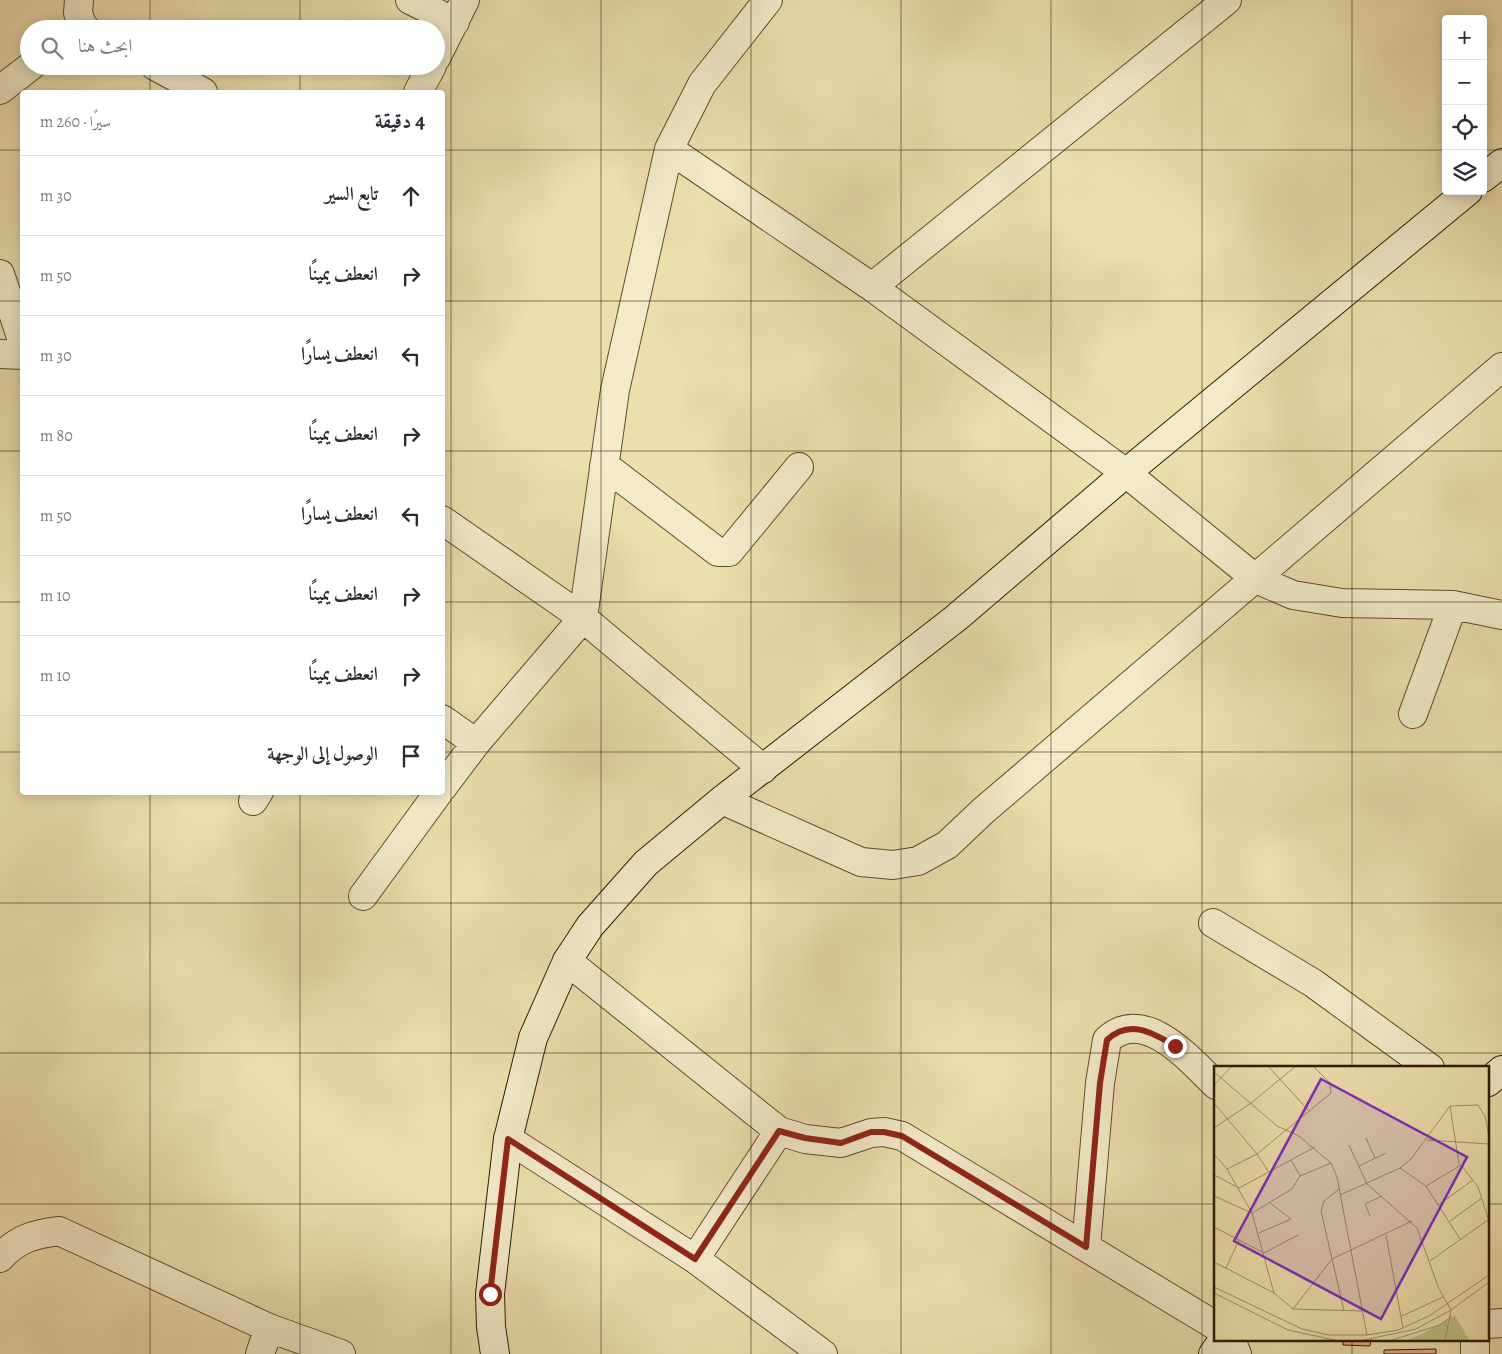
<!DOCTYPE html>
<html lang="ar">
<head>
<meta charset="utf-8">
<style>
  body { margin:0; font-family:Alegreya,Amiri,serif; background:#f2f2f3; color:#2b2b33; direction:rtl }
  .controls { position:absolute; right:15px; top:15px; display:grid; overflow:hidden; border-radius:5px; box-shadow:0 2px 12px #0003 }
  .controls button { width:45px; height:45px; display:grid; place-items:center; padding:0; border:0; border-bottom:1px solid #e1e1e2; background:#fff; color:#2b2b33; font:25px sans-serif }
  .stop { position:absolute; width:15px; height:15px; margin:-11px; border:4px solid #8f2418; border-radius:50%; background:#fff }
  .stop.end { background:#8f2418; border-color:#fff; box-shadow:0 1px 5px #0008 }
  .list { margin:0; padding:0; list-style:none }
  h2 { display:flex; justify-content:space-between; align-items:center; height:65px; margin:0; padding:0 20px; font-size:21px }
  h2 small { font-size:16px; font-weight:400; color:#7c7c81 }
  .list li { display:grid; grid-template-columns:32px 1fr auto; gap:15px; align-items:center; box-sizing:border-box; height:80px; padding:0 20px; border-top:1px solid #e1e1e2 }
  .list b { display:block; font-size:19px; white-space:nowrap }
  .list em { font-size:16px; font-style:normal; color:#7c7c81 }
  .icon { flex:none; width:28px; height:28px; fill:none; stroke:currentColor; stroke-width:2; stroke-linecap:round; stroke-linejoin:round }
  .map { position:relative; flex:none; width:1502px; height:1354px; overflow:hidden; direction:ltr }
  .search { position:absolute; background:#fff; box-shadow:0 2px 12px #0003; left:20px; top:20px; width:425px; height:55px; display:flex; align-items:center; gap:12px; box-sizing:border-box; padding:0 18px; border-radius:28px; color:#7c7c81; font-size:19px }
  .panel { position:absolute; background:#fff; box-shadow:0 2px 12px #0003; left:20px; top:90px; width:425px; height:705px; border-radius:5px; direction:rtl }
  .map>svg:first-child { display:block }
</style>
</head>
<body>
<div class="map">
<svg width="1502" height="1354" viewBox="0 0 1502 1354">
  <rect width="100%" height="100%" fill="#ecdead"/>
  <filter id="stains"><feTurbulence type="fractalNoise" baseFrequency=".004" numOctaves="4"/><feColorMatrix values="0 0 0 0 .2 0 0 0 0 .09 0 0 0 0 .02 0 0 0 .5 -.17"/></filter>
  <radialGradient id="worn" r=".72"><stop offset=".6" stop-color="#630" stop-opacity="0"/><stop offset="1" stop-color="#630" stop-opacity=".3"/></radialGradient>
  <path fill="#e2af89" stroke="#2e1b02" d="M1343,1340H1371L1370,1346L1343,1345Z
    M1436,1349V1354H1384V1350Z"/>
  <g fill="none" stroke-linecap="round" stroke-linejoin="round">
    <g stroke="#5e4c2d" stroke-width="30">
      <path id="street" d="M79,0L78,13L83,27L86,29
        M410,0L455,22
        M436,58L465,0
        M155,66L203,92
        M0,90L31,66
        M418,92L432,66
        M669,149L872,287L1126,473L1256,579L1293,595L1342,603L1453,605L1502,615
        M0,274L22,340
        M872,287L1227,0
        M0,354L22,355
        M604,465L718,552H729L799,467
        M442,520L583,618L763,769
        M1413,714L1453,605
        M442,719L476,743
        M442,788L476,743L583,618L615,390L669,149L702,84L768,0
        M722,800L861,862L893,865L918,861L947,845L983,811L1502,367
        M253,801L259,792
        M363,896L439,792
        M1213,923L1313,983L1430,1068
        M567,961L779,1131L805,1139L841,1143L871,1133L884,1132L902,1136L1216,1326
        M508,1139L695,1259L823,1354
        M1086,1247L1100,1083L1107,1040C1144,1005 1190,1060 1216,1085
        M0,1258C17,1239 34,1234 59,1231L269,1328L341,1354
        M695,1259L779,1131
        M1488,1324L1502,1323
        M1231,1340L1237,1354
        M1475,1340V1354
        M260,1354L269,1328"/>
    </g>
    <g stroke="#2e1b02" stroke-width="30">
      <path id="secondary" d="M1483,178L1502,163
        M1488,1082L1502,1070
        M495,1354L491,1327L490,1294L508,1139L533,1038L567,961L590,926L646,863L722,800L956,618L1126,473L1468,191
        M1213,1354L1223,1340"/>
    </g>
    <use href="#street" stroke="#f3eaca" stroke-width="28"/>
    <use href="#secondary" stroke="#f3eaca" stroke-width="28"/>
  </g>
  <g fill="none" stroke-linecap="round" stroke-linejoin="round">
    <path stroke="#8f2418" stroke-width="6" d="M490,1294L508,1139L695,1259L779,1131L805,1138L841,1143L871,1132H884L902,1136L1086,1247L1100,1083L1107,1040C1129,1019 1152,1032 1175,1046"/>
  </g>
  <path fill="none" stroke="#2e1b02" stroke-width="1" stroke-opacity="0.55" d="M150,0V29M300,0V29M451,0V1354M601,0V1354M751,0V1354M901,0V1354M1051,0V1354M1202,0V1354M1352,0V1068M150,66V92M300,66V92M0,150H22M442,150H1446M1483,150H1502M0,301H22M442,301H1502M0,451H22M442,451H1502M0,602H22M442,602H1502M0,752H22M442,752H1502M150,792V1354M300,792V1354M0,903H1502M0,1053H1502M0,1204H1216M1488,1204H1502M1352,1340V1354"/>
  <g transform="translate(1214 1066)">
    <rect width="275" height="275" fill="#ecdead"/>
    <path d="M241,250L256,275H191L208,268Z" fill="#bfbf84"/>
    <path fill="none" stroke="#a09069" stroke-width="1" d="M54,0L94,44M0,6L63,60L85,70L117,97L123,111L153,269M0,19L18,0M0,37L43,88L54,105M236,40L245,98M0,62L37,37L82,0M152,72L161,92M213,74L275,78M135,79L153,118L203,162L225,223L237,244L231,275M0,88L13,103L38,147L60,227L79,243L149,245M77,94L86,110M145,100L172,87M186,102L212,120L246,173M13,103L43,88L117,27L116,17L99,0M0,109L25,122L101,81M212,120L247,99L264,121L275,155M125,123L110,135L107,145L130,245M126,129L186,102L197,93L236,40L264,39L271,50L275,71M0,130L38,147L78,123L86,110L117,97M224,139L259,114M156,150L151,138L168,130M236,155L268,132M0,161L50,187L84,169M45,167L77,153L56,137M172,169L189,262M216,195L274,154M0,196L60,227M12,202L25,174M0,221L88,263L115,269H153L184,264L215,250L275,209M0,227L74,264L125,275M79,243L118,193L198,155M188,250L229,231M145,275L202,263L237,244L275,216M175,275L226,259L238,250"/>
    <path fill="#7b2cbf" fill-opacity="0.15" stroke="#7b2cbf" stroke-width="2.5" d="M107,13L253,91L167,253L20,175Z"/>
    <rect width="275" height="275" fill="none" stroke="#2e1b02" stroke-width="2.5"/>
  </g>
  <rect width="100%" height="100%" filter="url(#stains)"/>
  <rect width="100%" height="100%" fill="url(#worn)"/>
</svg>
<div class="controls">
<button>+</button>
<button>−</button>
<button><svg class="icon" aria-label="locate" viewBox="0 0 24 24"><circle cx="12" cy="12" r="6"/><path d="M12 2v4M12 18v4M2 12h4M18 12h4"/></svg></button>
<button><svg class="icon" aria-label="layers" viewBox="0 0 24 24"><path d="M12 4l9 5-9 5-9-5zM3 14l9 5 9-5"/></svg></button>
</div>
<div class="stop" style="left:490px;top:1294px"></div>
<div class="stop end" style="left:1175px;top:1046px"></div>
<div class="search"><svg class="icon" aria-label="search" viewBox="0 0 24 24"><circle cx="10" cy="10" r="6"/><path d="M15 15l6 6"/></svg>ابحث هنا</div>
<section class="panel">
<h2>4 دقيقة<small>سيرًا · 260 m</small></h2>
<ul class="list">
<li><svg class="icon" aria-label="ahead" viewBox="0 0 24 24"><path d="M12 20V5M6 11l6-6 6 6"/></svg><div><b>تابع السير</b></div><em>30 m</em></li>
<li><svg class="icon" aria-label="right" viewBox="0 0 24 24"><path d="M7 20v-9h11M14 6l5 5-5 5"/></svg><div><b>انعطف يمينًا</b></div><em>50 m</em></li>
<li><svg class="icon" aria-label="left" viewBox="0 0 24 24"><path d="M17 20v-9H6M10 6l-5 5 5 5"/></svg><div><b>انعطف يسارًا</b></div><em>30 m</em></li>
<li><svg class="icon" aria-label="right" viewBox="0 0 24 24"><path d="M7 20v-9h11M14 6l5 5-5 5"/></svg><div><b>انعطف يمينًا</b></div><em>80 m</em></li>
<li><svg class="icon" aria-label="left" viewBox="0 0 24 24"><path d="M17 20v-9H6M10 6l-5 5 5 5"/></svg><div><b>انعطف يسارًا</b></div><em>50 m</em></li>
<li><svg class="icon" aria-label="right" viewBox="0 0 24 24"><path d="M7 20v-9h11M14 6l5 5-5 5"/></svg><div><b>انعطف يمينًا</b></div><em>10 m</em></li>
<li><svg class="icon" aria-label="right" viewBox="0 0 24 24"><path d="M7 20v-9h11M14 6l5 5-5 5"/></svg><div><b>انعطف يمينًا</b></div><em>10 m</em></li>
<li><svg class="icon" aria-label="arrive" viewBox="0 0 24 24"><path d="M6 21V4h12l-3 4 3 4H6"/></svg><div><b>الوصول إلى الوجهة</b></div></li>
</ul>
</section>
</div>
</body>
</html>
